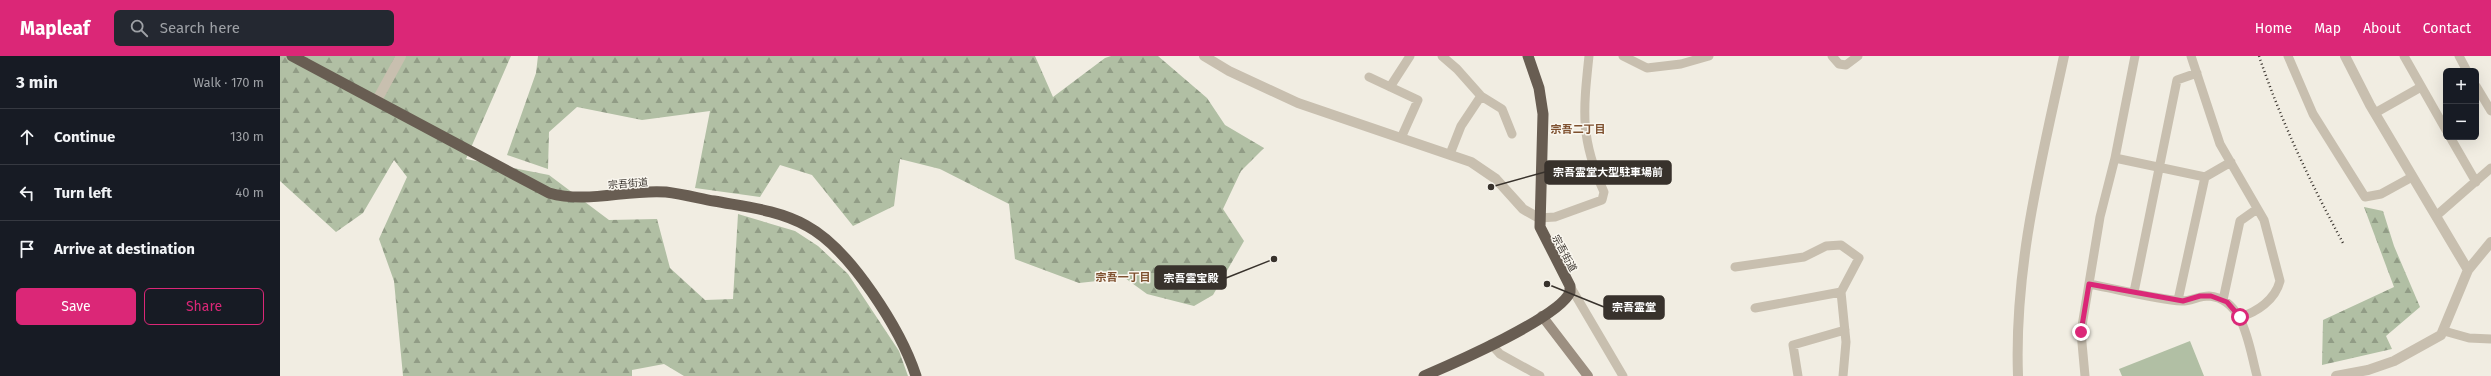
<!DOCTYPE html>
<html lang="en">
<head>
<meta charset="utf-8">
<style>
  body { margin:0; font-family:"Fira Sans","Noto Sans JP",sans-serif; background:#242831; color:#f1f3f6 }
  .controls { position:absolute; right:12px; top:12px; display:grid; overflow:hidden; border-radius:6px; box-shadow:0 4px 16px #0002 }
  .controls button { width:36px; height:36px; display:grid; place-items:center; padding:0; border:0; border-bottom:1px solid #363941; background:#171b24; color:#f1f3f6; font:20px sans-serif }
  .stop { position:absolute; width:12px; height:12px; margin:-9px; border:3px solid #db2777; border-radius:50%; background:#fff }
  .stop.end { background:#db2777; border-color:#fff; box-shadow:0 1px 4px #0008 }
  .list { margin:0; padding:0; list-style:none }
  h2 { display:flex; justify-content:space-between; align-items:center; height:52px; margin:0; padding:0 16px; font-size:17px }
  h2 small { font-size:13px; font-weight:400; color:#9ea1a6 }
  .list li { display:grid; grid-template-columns:26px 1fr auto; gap:12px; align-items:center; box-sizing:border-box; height:56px; padding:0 16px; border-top:1px solid #363941 }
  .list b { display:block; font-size:15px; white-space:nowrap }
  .list em { font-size:13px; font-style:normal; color:#9ea1a6 }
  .actions { display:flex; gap:8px; padding:12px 16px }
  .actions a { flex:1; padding:9px 0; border:1px solid #db2777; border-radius:6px; text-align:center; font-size:14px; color:#db2777 }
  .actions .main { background:#db2777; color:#fff }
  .icon { flex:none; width:22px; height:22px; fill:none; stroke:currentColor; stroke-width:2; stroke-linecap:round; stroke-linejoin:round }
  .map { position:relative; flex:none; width:2211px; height:320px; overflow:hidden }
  header { display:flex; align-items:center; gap:24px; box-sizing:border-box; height:56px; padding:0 20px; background:#db2777; color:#fff }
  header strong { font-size:19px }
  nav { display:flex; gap:22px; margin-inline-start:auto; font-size:14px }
  .search { width:280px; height:36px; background:#242831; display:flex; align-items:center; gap:10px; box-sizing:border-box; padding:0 14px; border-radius:6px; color:#9ea1a6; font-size:15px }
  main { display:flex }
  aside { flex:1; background:#171b24 }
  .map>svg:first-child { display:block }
</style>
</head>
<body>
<header>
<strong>Mapleaf</strong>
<div class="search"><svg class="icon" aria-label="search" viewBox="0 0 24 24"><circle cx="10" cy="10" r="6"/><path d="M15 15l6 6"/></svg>Search here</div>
<nav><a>Home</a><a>Map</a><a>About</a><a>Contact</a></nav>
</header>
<main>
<aside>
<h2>3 min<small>Walk · 170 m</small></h2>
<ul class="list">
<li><svg class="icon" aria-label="ahead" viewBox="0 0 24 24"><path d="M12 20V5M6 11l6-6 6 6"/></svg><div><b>Continue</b></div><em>130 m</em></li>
<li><svg class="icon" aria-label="left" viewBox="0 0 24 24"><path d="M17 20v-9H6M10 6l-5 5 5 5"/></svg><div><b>Turn left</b></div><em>40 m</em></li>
<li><svg class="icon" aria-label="arrive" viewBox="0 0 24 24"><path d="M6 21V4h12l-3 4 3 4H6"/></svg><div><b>Arrive at destination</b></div></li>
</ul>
<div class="actions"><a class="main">Save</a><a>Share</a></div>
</aside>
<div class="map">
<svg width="2211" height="320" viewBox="0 0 2211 320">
  <defs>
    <pattern id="forest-firs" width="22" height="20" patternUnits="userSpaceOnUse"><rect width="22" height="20" fill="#b1bfa4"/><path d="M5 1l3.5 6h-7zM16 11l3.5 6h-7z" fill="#919c86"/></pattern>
  </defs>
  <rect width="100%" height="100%" fill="#f1ede2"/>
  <path fill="url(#forest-firs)" d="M0,0H231L186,103L269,119L329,164L377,163L390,212L425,244L453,243L458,158L515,175L538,190L568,218L619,295L628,320H404L384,308L352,314V320H123L114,225L99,183L127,121L114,104L83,157L56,176L0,125Z
    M258,0H755L773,41L825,2L831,0H878L927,42L945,69L984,92L961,115L943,153L964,185L933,239L914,250L867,238L845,222L799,227L735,203L729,148L660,113L620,103L614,150L573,170L532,119L500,109L480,141L415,132L430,55L362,64L297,51L269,76L268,113L227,99L256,17Z
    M2084,151L2103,155L2114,190L2140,251L2106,280L2112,293L2042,309L2043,264L2114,231Z"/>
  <path fill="#b1bfa4" d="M1910,285L1924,320H1842L1839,313Z"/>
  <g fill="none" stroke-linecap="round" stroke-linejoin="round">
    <path stroke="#c8bfaf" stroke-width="9" d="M1162,0L1177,13L1201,40L1181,70L1170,98
      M1343,0L1367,12L1401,8L1429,0
      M1552,0L1559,8L1566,9L1578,0
      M1911,0L1940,88L1984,164L2000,225C1995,244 1977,256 1960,261
      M2008,0L2033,58L2085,141L2101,138L2132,121
      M2124,0L2166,74
      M2179,0L2187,15
      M1089,21L1138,44L1121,82
      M2196,30L2211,55
      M1110,31L1130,0
      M1201,40L1222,53L1232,78
      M2095,57L2141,31
      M2170,81L2196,126
      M1835,102L1925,121
      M2156,160L2211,112
      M1259,162L1275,161L1322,144L1324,136C1300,83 1303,56 1309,0
      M1455,211L1524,201L1546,190L1561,189L1579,202L1561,236L1566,286L1563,320
      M1809,228C1837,233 1874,243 1902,245C1911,245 1919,240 1929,240C1965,243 1969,292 1977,320
      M1290,230L1343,320
      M1854,236L1897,24L1917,17
      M1898,244L1925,121L1951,106
      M1943,244L1960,165L1977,153
      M1475,252L1561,236
      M2164,275L2189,282L2211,283
      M1211,288L1220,298L1260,320
      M1518,320L1513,289L1565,274
      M1805,320L1801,276L1820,161L1835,102L1855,0"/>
    <path stroke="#c8bfaf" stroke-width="10" d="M924,0L949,15L1018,47L1191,106L1216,123L1243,153L1259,162
      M2065,0L2090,49L2188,214
      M97,44L121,0
      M1738,320C1734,210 1761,107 1784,0
      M2056,320L2088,314L2114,305L2161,279L2188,214L2211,186"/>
    <path stroke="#9c8f81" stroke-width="10" d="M1262,260L1308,320"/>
    <path stroke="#685d52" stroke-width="11" d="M12,0L269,137C308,148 346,133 386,136C402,138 418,142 434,145C466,151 499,154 527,170C570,193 621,274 636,320
      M1144,320C1172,308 1280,261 1290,236V230L1260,171L1263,58L1259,32L1248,0"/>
    <path stroke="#38322c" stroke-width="2.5" stroke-dasharray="1 3" stroke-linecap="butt" d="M1979,0C2001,65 2030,126 2063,187"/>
  </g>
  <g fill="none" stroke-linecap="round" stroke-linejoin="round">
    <path stroke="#db2777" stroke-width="5" d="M1801,276L1809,228L1903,245L1920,240H1931L1947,246L1960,261"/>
  </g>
  <g text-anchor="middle" stroke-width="3" stroke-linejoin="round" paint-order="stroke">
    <g font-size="10" fill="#38322c" stroke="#f9f6ee">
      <text transform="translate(348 127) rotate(-4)" y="4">宗吾街道</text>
      <text transform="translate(1285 197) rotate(62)" y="4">宗吾街道</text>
    </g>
    <g font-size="11" font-weight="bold" fill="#7e502f" stroke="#f9f6ee">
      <text x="1298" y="77">宗吾二丁目</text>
      <text x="843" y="225">宗吾一丁目</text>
    </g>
  </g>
  <path fill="none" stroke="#38322c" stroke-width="1.5" d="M1211 131L1265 116M994 203L946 222M1267 228L1324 251"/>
  <g fill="#38322c" stroke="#f9f6ee" stroke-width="1.5">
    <circle cx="1211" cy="131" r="4"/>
    <circle cx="994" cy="203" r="4"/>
    <circle cx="1267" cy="228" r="4"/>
  </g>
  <g fill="#38322c" stroke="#38322c" stroke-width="1.5">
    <rect x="1265" y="105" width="126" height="23" rx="4"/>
    <rect x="875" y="210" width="71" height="23" rx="4"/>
    <rect x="1324" y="240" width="60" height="23" rx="4"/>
  </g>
  <g font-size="11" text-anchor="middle" font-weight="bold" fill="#fff">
    <text x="1328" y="120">宗吾霊堂大型駐車場前</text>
    <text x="911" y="226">宗吾霊宝殿</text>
    <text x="1354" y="255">宗吾霊堂</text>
  </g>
</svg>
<div class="controls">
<button>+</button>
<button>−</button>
</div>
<div class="stop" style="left:1960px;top:261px"></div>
<div class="stop end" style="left:1801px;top:276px"></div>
</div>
</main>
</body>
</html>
